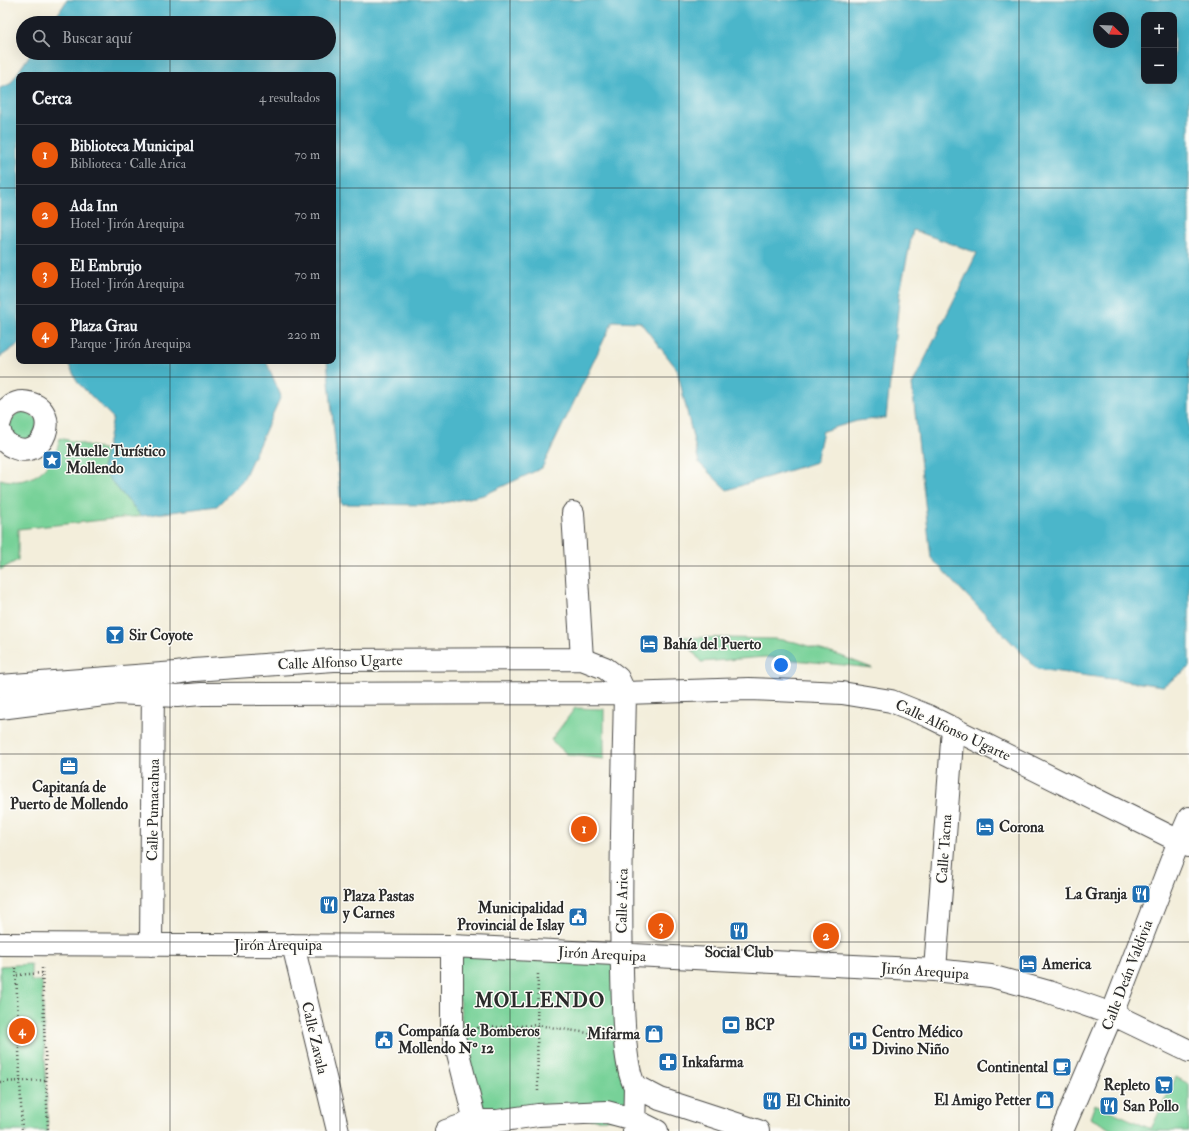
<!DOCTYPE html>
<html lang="es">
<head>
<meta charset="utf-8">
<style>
  body { margin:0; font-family:"IM FELL Double Pica",serif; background:#20242c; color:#f1f3f6 }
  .controls { position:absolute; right:12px; top:12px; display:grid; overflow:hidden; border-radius:8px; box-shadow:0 4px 16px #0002 }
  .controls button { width:36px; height:36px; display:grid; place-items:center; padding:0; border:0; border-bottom:1px solid #363941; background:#171b24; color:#f1f3f6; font:20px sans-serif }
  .compass { position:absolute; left:1093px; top:12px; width:36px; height:36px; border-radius:50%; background:#171b24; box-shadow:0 4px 16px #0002; rotate:113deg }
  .you { position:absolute; left:781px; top:665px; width:14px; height:14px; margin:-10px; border:3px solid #fff; border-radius:50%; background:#1a73e8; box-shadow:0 0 0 6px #1a73e833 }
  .badge { display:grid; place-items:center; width:26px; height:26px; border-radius:50%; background:#ea580c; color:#fff; font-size:13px; font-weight:700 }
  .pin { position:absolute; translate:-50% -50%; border:2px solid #fff; box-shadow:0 1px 4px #0006 }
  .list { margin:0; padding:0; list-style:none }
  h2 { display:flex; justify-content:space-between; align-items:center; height:52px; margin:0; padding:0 16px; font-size:17px }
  h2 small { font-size:13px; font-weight:400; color:#9ea1a6 }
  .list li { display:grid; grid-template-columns:26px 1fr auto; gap:12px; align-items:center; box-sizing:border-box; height:60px; padding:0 16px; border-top:1px solid #363941 }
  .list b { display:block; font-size:15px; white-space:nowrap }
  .list p { margin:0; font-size:13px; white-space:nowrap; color:#9ea1a6 }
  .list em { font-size:13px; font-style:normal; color:#9ea1a6 }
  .icon { flex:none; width:22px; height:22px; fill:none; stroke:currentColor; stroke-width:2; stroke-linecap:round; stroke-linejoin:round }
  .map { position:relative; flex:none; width:1189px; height:1131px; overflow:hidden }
  .search { position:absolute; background:#171b24; box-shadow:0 4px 16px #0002; left:16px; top:16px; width:320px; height:44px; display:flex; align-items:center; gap:10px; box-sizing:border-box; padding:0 14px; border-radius:22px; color:#9ea1a6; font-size:15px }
  .panel { position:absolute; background:#171b24; box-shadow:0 4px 16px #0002; left:16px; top:72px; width:320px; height:292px; border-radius:8px }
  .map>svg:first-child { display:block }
</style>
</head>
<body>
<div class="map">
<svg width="1189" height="1131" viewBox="0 0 1189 1131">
  <rect width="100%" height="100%" fill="#fdfcf7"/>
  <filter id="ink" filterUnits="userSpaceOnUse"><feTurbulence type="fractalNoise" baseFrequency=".025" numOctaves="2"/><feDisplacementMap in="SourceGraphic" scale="8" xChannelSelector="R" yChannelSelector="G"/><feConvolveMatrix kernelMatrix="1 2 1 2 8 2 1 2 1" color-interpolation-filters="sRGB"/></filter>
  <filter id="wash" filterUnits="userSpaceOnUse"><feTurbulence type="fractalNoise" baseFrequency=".012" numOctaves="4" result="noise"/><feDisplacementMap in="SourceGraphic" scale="16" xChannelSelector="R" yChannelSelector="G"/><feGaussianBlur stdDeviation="0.9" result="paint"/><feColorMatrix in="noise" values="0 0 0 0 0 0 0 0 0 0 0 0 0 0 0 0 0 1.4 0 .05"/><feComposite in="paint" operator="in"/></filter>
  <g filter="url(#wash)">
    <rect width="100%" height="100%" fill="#f3eedb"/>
    <path fill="#77d198" stroke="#517e62" d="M27,411L38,420L33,438L19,440C7,430 7,424 17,413Z
      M60,438L106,450L102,470L141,516L18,529V560L0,570V479C31,488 54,468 60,438Z
      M682,637L776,639L795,642L841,656L872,668L765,657L701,662Z
      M575,708L604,709V759L568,755L551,740Z
      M452,946L621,955L633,1119L475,1121Z
      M31,964V981H42L48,1131H0V966Z
      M1176,1077L1189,1084V1131H1115L1090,1118L1095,1104L1151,1129Z"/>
    <path fill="#4cb6ca" stroke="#3c707a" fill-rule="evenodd" d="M67,0H1189V668L1163,686L1037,669L931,558L912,385L977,253L913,230L900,292L886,418L857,421L823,431L816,462L727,490L699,463L677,369L640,322L613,321L542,468L484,495L433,505L341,504L327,361H333V75H19V344L0,357V88L10,84L31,53H329V23H52ZM1144,15H1174V81H1144ZM1099,18H1123V42H1099Z
      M67,361H266L281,396L243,480L217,506L141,516L102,470L113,418L78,383Z"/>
  </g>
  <g filter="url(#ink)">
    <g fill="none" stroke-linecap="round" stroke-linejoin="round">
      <g stroke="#494845" stroke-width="24">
        <path id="minor" d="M0,422C3,408 16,399 29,403C62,411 44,462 13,447C6,444 1,438 0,431
          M573,513L582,659
          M80,680L98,689L116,693L177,696L202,694L625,693L749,689L842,693L891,701L928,716L1189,846
          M0,686L176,673L194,670L334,660L582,659L605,668L618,678L625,693C623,797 619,901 623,1005C624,1026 625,1069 635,1086L634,1131
          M0,708L112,694
          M0,944L452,946L935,970L991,976L1049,992L1112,1014L1189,1051
          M151,945L153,680
          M293,945L338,1131
          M452,946V1029L475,1121
          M935,970L953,728
          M635,1086L660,1099L758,1131
          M446,1131L475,1121H497L538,1115L607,1112L633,1119L657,1131
          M1062,1131L1112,1014L1179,841L1189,818"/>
      </g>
      <path stroke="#494845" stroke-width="2.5" stroke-dasharray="1 3" stroke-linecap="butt" d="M16,968L22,1131
        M42,968L48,1131
        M17,975L42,973
        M477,1028L537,1025L601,1035
        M0,1082L46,1080
        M538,1091L537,1025L538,974"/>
      <use href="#minor" stroke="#fff" stroke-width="22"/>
    </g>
  </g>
  <path fill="none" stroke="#2b2b2b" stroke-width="1" stroke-opacity="0.55" d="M170,0V23M340,0V1131M510,0V1131M679,0V1131M849,0V1131M1019,0V1131M170,53V75M0,188H19M333,188H1189M170,361V1131M0,377H1189M0,566H1189M0,754H1189M0,942H1189"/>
  <defs>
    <g id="sight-square" transform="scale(1)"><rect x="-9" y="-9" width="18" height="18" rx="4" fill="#1f6fb2" stroke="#fdfcf7"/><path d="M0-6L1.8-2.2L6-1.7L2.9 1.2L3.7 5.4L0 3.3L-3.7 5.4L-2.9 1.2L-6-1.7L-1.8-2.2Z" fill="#fff"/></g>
    <g id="bar-square" transform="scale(1)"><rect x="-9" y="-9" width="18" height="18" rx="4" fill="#1f6fb2" stroke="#fdfcf7"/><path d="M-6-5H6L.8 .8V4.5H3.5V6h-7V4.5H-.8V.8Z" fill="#fff"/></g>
    <g id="hotel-square" transform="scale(1)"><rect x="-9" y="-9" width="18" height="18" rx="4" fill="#1f6fb2" stroke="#fdfcf7"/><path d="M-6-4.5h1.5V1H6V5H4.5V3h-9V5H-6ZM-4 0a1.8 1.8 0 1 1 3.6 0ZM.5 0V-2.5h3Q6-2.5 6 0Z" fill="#fff"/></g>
    <g id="office-square" transform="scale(1)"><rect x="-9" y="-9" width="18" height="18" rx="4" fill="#1f6fb2" stroke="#fdfcf7"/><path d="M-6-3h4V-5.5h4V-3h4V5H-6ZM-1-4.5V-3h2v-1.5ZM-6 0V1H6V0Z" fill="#fff"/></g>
    <g id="restaurant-square" transform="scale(1)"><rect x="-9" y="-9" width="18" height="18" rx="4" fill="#1f6fb2" stroke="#fdfcf7"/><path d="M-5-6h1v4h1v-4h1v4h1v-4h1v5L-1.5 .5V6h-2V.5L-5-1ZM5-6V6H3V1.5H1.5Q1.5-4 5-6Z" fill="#fff"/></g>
    <g id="civic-square" transform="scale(1)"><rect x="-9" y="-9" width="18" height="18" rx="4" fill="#1f6fb2" stroke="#fdfcf7"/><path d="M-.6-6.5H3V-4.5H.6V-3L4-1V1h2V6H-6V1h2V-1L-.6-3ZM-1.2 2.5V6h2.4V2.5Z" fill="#fff"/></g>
    <g id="bank-square" transform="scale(1)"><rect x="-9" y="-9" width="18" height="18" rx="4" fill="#1f6fb2" stroke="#fdfcf7"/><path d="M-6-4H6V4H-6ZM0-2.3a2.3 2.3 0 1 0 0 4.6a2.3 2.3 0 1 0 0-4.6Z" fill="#fff"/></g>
    <g id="shop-square" transform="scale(1)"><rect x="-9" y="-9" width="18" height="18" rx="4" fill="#1f6fb2" stroke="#fdfcf7"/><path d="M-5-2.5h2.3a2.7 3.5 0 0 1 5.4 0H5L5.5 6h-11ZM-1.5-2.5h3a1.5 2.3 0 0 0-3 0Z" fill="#fff"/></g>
    <g id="hospital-square" transform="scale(1)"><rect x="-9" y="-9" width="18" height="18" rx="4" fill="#1f6fb2" stroke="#fdfcf7"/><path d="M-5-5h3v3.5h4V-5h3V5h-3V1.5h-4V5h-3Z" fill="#fff"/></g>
    <g id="pharmacy-square" transform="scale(1)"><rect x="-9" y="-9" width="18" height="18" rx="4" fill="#1f6fb2" stroke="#fdfcf7"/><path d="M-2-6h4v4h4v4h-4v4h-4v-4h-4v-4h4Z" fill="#fff"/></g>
    <g id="cafe-square" transform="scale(1)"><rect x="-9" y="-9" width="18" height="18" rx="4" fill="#1f6fb2" stroke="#fdfcf7"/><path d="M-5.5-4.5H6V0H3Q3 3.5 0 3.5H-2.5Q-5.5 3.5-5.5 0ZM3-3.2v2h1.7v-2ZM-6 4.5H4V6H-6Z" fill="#fff"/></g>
    <g id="supermarket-square" transform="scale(1)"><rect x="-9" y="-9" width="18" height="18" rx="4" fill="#1f6fb2" stroke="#fdfcf7"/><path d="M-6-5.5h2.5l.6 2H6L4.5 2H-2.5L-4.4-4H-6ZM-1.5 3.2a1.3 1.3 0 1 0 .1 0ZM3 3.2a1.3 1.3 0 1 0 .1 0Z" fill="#fff"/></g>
  </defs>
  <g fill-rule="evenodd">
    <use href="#sight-square" x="52" y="460"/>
    <use href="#bar-square" x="115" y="635"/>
    <use href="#hotel-square" x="649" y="644"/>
    <use href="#office-square" x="69" y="766"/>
    <use href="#hotel-square" x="985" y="827"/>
    <use href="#restaurant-square" x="1141" y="894"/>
    <use href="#restaurant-square" x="329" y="905"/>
    <use href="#civic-square" x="578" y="917"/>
    <use href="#restaurant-square" x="739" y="931"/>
    <use href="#hotel-square" x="1028" y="964"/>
    <use href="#bank-square" x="731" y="1025"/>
    <use href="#shop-square" x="654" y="1034"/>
    <use href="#civic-square" x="384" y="1040"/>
    <use href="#hospital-square" x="858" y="1041"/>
    <use href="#pharmacy-square" x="668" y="1062"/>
    <use href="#cafe-square" x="1062" y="1067"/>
    <use href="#supermarket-square" x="1164" y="1085"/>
    <use href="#shop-square" x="1045" y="1100"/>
    <use href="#restaurant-square" x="772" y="1101"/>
    <use href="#restaurant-square" x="1109" y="1106"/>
  </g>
  <g text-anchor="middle" stroke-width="3" stroke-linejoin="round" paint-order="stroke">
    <g font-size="15" font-weight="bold" fill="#2b2b2b" stroke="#fdfcf7" text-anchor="start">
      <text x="66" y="456">Muelle Turístico<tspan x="66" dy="17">Mollendo</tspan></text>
      <text x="129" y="640">Sir Coyote</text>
      <text x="663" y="649">Bahía del Puerto</text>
      <text x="69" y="792" text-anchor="middle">Capitanía de<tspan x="69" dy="17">Puerto de Mollendo</tspan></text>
      <text x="999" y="832">Corona</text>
      <text x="1127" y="899" text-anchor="end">La Granja</text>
      <text x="343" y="901">Plaza Pastas<tspan x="343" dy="17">y Carnes</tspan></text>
      <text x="564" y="913" text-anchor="end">Municipalidad<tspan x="564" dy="17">Provincial de Islay</tspan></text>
      <text x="739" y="957" text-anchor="middle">Social Club</text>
      <text x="1042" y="969">America</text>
      <text x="745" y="1030">BCP</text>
      <text x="398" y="1036">Compañía de Bomberos<tspan x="398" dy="17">Mollendo Nº 12</tspan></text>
      <text x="872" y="1037">Centro Médico<tspan x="872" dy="17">Divino Niño</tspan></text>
      <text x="640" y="1039" text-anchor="end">Mifarma</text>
      <text x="682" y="1067">Inkafarma</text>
      <text x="1048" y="1072" text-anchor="end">Continental</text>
      <text x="1150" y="1090" text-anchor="end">Repleto</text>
      <text x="1031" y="1105" text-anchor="end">El Amigo Petter</text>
      <text x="786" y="1106">El Chinito</text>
      <text x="1123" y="1111">San Pollo</text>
    </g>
    <g font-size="15" fill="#2b2b2b" stroke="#fdfcf7">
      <text transform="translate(340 662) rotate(-2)" y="5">Calle Alfonso Ugarte</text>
      <text transform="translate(953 730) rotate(25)" y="5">Calle Alfonso Ugarte</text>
      <text transform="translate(153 810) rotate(-89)" y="5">Calle Pumacahua</text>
      <text transform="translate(944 849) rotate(-86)" y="5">Calle Tacna</text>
      <text transform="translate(622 901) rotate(-89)" y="5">Calle Arica</text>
      <text x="278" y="950">Jirón Arequipa</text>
      <text transform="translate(602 954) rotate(3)" y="5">Jirón Arequipa</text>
      <text transform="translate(925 971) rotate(4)" y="5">Jirón Arequipa</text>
      <text transform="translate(1127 975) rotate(-69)" y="5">Calle Deán Valdivia</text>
      <text transform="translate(315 1038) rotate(77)" y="5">Calle Zavala</text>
    </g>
    <g font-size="19" font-weight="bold" letter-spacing="1" fill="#2b2b2b" stroke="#fdfcf7">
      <text x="540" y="1007">MOLLENDO</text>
    </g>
  </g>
</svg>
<div class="controls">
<button>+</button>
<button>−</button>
</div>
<svg class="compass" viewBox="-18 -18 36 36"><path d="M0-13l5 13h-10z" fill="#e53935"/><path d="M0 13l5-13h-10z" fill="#9ea1a6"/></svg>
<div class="you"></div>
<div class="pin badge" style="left:584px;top:829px">1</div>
<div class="pin badge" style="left:826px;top:936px">2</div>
<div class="pin badge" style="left:661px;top:926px">3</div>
<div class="pin badge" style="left:22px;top:1031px">4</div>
<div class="search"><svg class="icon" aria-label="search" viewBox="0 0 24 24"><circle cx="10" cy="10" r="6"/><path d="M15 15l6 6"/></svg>Buscar aquí</div>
<section class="panel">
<h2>Cerca<small>4 resultados</small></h2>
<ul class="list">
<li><span class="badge">1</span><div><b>Biblioteca Municipal</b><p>Biblioteca · Calle Arica</p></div><em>70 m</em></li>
<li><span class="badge">2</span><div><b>Ada Inn</b><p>Hotel · Jirón Arequipa</p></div><em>70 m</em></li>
<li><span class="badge">3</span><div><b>El Embrujo</b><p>Hotel · Jirón Arequipa</p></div><em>70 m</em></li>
<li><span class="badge">4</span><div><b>Plaza Grau</b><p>Parque · Jirón Arequipa</p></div><em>220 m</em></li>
</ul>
</section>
</div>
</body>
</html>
